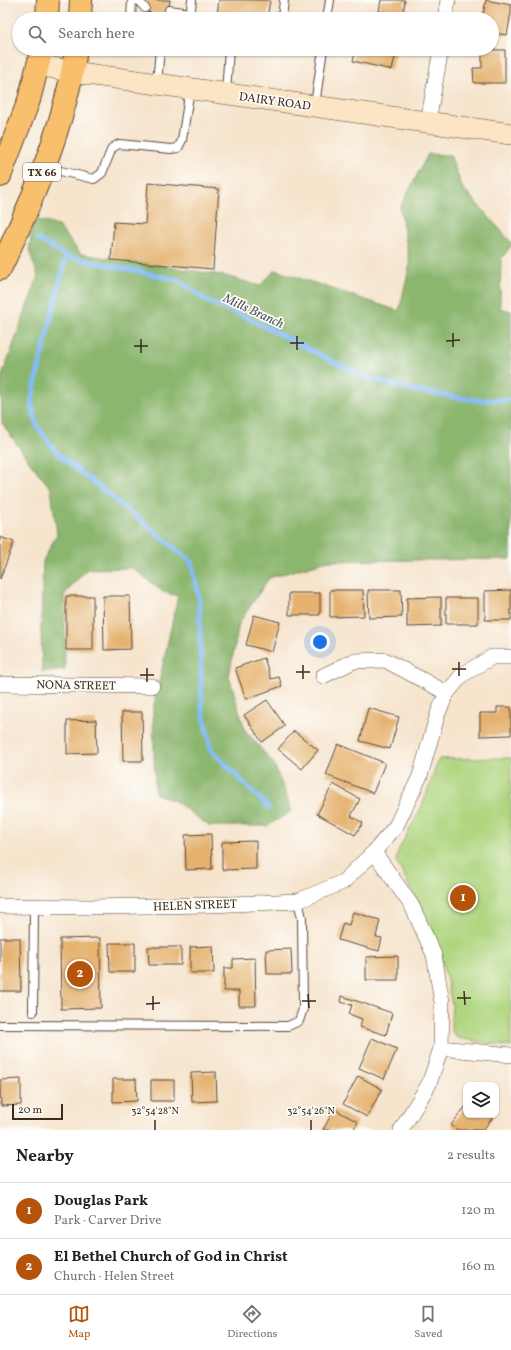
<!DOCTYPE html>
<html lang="en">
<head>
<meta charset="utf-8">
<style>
  body { margin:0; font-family:Vollkorn,serif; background:#f2f2f2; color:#202124 }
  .controls { position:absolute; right:12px; bottom:12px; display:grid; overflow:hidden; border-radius:8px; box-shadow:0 1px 3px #0004 }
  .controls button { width:36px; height:36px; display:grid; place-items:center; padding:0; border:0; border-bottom:1px solid #e0e0e0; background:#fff; color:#202124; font:20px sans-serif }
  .scale { position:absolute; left:12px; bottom:10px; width:51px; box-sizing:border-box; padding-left:4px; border:2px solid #3b2a1e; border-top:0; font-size:11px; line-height:14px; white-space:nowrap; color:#3b2a1e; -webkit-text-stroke:3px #fdfcf7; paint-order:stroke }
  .you { position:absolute; left:320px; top:642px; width:14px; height:14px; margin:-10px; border:3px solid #fff; border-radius:50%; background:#1a73e8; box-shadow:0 0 0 6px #1a73e833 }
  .badge { display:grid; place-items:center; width:26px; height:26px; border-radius:50%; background:#b45309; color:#fff; font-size:13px; font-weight:700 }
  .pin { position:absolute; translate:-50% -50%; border:2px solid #fff; box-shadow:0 1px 4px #0006 }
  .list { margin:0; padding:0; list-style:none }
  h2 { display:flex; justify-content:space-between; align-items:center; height:52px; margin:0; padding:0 16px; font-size:17px }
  h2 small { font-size:13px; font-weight:400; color:#757577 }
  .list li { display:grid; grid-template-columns:26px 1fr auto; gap:12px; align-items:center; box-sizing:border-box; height:56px; padding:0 16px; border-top:1px solid #e0e0e0 }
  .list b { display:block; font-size:15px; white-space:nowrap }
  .list p { margin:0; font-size:13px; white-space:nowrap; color:#757577 }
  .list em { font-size:13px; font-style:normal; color:#757577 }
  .icon { flex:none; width:22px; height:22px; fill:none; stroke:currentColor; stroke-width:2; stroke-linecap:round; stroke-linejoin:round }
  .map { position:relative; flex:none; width:511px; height:1130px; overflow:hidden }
  .search { position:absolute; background:#fff; box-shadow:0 1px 3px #0004; left:12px; right:12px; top:12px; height:44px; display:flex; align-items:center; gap:10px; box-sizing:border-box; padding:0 14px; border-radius:22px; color:#757577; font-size:15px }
  .sheet { height:164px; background:#fff }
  nav { display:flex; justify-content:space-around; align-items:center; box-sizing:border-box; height:56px; border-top:1px solid #e0e0e0; background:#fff; font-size:11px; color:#757577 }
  nav a { display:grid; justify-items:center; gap:2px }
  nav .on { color:#b45309 }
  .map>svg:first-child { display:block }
</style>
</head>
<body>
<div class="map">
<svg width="511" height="1130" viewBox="0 0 511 1130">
  <rect width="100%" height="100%" fill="#fdfcf7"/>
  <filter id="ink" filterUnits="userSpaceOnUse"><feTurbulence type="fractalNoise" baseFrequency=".025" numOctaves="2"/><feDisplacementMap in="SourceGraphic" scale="8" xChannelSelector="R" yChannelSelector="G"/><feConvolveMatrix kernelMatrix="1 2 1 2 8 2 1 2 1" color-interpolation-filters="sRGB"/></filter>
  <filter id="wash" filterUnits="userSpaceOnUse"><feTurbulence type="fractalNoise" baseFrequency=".012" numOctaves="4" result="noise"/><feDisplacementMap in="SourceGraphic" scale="16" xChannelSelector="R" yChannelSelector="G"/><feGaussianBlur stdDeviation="0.9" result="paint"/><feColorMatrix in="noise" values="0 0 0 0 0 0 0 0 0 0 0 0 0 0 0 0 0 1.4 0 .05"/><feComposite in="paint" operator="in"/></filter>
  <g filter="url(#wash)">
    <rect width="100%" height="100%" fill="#f6e4cd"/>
    <path fill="#afd57f" stroke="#75804e" d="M511,758V1047L457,1038L451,1029L452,1005L446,976L430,925L396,861L398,851L422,806L439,759Z"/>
    <path fill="#8bb66e" stroke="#637046" d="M428,154L450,155L462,187L511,242V246L501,259L500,308L511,311V559L327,561L269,578L239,623L229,676L245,730L274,764L292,811L267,826H209L175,801L155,793L153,710L178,596L163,592L133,568L87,569L64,595L65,669L42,672L41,629L43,561L57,534L51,489L26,457L2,423L1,379L38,276L29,250L34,219L58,226L81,254L222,275L260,286L275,270L399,311L410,264L400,208Z"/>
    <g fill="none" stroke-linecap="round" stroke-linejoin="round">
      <path stroke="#84bcf4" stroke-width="5" d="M38,239L66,256L178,280L209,302L246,317L364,377L418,391L474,400H511
        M66,256L31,402L37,426L57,453L191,561L199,597L202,707L211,750L269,808"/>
    </g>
    <g id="blocks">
      <path fill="#e5b270" d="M146,0H170L168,15L145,12Z
        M219,0H270L267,19H248L217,15Z
        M381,0H405L403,15L379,11Z
        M486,0L511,5V13L507,35L492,33V19H482Z
        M356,49H397L392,70L353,61Z
        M482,50H505V83H474L473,68H482Z
        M148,183L219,189L213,269L111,260L114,222L145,224Z
        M0,537L14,542L0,579Z
        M330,590H363L364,616L330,617Z
        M368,590H401L402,617L369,618Z
        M511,590V620H485V591Z
        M289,593H320V615H289Z
        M66,596H93V650H66Z
        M103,596H130L131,649L104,650Z
        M441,597V626L407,627V598Z
        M446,598H478V624H446Z
        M254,615L280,622L272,652L246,645Z
        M264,658L271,679L279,677L282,686L246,699L235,668Z
        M267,700L285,726L262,742L244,715Z
        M497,707H511V735L480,736V713H497Z
        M368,708L399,717L390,749L360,741Z
        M122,712H142L143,761H123Z
        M96,720L97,753L67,754V721Z
        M294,731L318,750L302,769L278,749Z
        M338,744L385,763L373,793L326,775Z
        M333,784L360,799L351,816L363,823L355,835L317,814Z
        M211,834L212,869L186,870L185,835Z
        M256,841V869L222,870V842Z
        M353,912L380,920L376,937L382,938L379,951L338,940L343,923L349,925Z
        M0,938H20L21,991H0Z
        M100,938L101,1008L61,1009L60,939Z
        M109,943H135V972H110Z
        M213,946L214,973H190V947Z
        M148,947H181V965H149Z
        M291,949L292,974H267L266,950Z
        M398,956V980H366V957Z
        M255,958L256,1006H239V991H224V968H233V959Z
        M342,996L392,1013L386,1035L360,1027L362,1019L349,1014L352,1005L341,1002Z
        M372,1038L397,1049L384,1079L359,1068Z
        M216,1072L217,1101L192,1102L191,1073Z
        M358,1076L382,1089L367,1117L343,1104Z
        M21,1079V1105L1,1106L0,1080Z
        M113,1079H136L137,1101L113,1102Z
        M151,1080H174V1101H151Z
        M466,1106V1115H491L493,1117L483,1130H458L451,1125Z
        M334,1109L358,1122L353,1130H323Z"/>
    </g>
  </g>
  <g filter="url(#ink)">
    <use href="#blocks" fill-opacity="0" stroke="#574638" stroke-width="1"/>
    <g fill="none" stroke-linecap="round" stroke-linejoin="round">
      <g stroke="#574638" stroke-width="10">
        <path id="lane" d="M138,0L145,8
          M169,10L191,13
          M190,18L192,0
          M131,19L132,0
          M282,19L284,0
          M327,19L330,0
          M258,49H268
          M157,83L160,49
          M226,93L229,49
          M315,105L323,49
          M44,167L94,179L102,173L112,148L119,144L171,149L178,148L182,140L190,89
          M33,1012L34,907
          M0,1025L288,1026L299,1021L303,1009L302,918L298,901"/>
      </g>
      <g stroke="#574638" stroke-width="16">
        <path id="street" d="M445,19L448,0
          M428,122L441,49
          M323,676L354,661L385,660L447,693
          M0,684L152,686
          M374,852L412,906L434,955L442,1002L441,1048L429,1084L401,1130
          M0,906L89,907L209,905L298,901L343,882L374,852L396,826L420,776L438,713L447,693L462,675L492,657H511
          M441,1048L511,1055"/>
      </g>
      <g stroke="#574638" stroke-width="22">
        <path id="secondary" d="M39,65L73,72L511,134"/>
      </g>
      <g stroke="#574638" stroke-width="24">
        <path id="primary" d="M47,19L48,0
          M80,19L81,0
          M0,176L29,100L42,49
          M0,269C32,202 66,122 76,49"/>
      </g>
      <use href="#lane" stroke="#fff" stroke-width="8"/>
      <use href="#street" stroke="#fff" stroke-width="15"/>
      <use href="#secondary" stroke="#fce5c4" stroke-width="21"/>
      <use href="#primary" stroke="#f8bf6c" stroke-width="22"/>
    </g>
  </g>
  <path fill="none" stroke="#3b2a1e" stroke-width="1.5" d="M453,333V347M297,336V350M141,339V353M446,341L460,340M290,343H304M134,346H148M459,662V676M303,665V679M147,668V682M452,669H466M296,672H310M140,675H154M464,991L465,1005M308,994L309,1008M153,996V1010M457,998H471M302,1001H316M146,1004L160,1003M155,1120V1130M311,1120V1130"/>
  <g text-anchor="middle" stroke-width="3.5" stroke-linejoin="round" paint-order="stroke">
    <rect fill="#fdfcf7" stroke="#75695f" stroke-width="1" x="23" y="163" width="38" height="18" rx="3"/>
    <g font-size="11" font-weight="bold" fill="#3b2a1e">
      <text x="42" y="176">TX 66</text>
    </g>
    <g font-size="12" fill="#3b2a1e" stroke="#fdfcf7">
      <text transform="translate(275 101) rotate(8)" y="4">DAIRY ROAD</text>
      <text transform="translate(76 685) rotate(1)" y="4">NONA STREET</text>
      <text transform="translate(195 905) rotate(-2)" y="4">HELEN STREET</text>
    </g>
    <g font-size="13" font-style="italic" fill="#51565e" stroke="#fdfcf7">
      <text transform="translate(254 310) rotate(25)" y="5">Mills Branch</text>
    </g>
  </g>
  <g font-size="10" text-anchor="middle" fill="#3b2a1e" stroke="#fdfcf7" stroke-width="3.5" stroke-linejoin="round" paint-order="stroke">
    <text x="155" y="1114">32°54'28"N</text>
    <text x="311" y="1114">32°54'26"N</text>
  </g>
</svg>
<div class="controls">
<button><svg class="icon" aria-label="layers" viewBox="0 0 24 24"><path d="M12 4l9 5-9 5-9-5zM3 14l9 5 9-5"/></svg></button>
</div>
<div class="scale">20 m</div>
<div class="you"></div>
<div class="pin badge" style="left:463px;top:898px">1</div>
<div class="pin badge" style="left:80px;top:974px">2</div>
<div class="search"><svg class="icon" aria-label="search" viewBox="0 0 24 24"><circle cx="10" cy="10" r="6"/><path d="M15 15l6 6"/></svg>Search here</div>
</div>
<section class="sheet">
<h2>Nearby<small>2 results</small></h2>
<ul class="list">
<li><span class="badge">1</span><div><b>Douglas Park</b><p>Park · Carver Drive</p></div><em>120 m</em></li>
<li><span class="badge">2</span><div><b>El Bethel Church of God in Christ</b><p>Church · Helen Street</p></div><em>160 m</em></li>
</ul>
</section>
<nav>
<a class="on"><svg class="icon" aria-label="map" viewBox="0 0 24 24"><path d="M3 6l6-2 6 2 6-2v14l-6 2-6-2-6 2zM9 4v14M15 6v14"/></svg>Map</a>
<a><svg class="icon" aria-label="directions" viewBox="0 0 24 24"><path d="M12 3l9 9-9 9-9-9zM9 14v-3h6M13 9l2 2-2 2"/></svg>Directions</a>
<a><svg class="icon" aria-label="saved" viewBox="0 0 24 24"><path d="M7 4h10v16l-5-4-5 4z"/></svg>Saved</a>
</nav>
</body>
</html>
